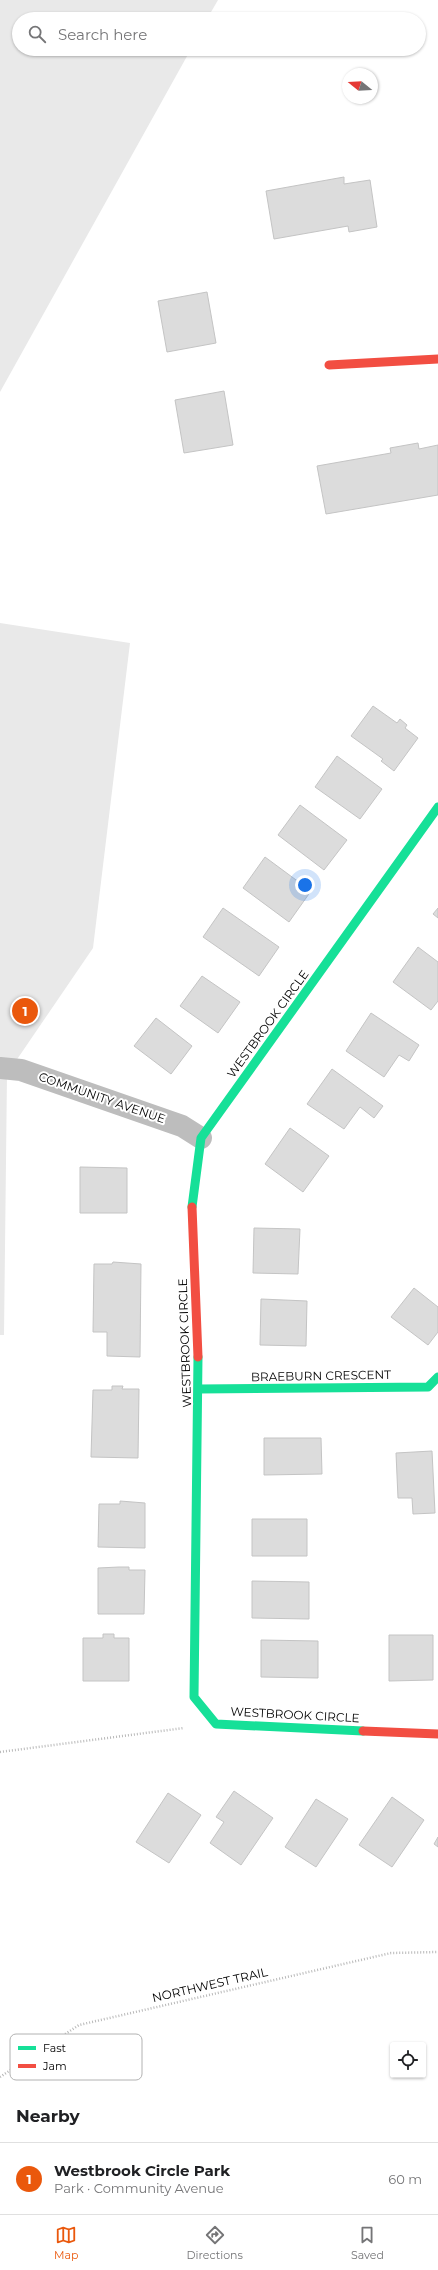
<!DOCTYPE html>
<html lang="en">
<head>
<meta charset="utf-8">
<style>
  body { margin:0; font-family:Montserrat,sans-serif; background:#f6f6f6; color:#202124 }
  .controls { position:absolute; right:12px; bottom:12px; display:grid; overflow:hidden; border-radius:4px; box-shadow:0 1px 3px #0004 }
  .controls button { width:36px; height:36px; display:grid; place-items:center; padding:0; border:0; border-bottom:1px solid #e0e0e0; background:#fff; color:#202124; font:20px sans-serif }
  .compass { position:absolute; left:342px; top:68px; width:36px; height:36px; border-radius:50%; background:#fff; box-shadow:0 1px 3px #0004; rotate:288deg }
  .you { position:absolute; left:305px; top:885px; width:14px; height:14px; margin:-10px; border:3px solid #fff; border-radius:50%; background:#1a73e8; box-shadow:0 0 0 6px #1a73e833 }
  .badge { display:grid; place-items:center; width:26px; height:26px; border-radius:50%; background:#ea580c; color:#fff; font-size:13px; font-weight:700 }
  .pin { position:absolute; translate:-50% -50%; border:2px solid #fff; box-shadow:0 1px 4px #0006 }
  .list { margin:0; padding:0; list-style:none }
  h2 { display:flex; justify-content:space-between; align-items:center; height:52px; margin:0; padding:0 16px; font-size:17px }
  h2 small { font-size:13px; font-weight:400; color:#757577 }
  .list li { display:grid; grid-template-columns:26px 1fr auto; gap:12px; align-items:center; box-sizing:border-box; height:72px; padding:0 16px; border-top:1px solid #e0e0e0 }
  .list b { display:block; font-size:15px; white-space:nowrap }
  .list p { margin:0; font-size:13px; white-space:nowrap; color:#757577 }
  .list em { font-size:13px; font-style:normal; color:#757577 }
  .icon { flex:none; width:22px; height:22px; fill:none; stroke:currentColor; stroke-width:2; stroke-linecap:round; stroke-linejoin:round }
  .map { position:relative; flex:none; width:438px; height:2090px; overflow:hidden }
  .search { position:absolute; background:#fff; box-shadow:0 1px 3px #0004; left:12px; right:12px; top:12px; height:44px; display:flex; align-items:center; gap:10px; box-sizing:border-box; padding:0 14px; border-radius:22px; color:#757577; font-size:15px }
  .sheet { height:124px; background:#fff }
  nav { display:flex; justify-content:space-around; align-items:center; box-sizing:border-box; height:56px; border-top:1px solid #e0e0e0; background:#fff; font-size:11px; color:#757577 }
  nav a { display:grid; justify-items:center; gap:2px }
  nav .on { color:#ea580c }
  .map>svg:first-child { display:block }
</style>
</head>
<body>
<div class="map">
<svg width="438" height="2090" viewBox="0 0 438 2090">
  <rect width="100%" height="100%" fill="#fff"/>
  <path fill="#e9e9e9" d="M0,0H218L207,19H19V49H191L0,392Z
    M0,623L130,643L93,948L7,1074L4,1335H0Z"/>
  <path fill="#dcdcdc" stroke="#c4c4c4" d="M344,177V184L370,180L377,227L349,232L348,226L274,239L266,191Z
    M207,292L216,343L167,352L158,301Z
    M224,391L233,445L184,453L175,400Z
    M418,443L419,449L438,445V495L326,514L317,466L391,453L390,448Z
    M373,706L397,723L400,719L407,725L405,728L418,738L394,771L381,761L383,759L351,736Z
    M337,756L382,789L360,819L315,787Z
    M300,805L347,840L324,870L278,835Z
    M265,857L311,891L289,922L243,888Z
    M223,908L279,947L259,976L203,937Z
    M438,908V918L433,914Z
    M418,947L438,962V1001L431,1010L393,982Z
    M202,976L240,1002L218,1033L180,1006Z
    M371,1013L419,1045L409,1061L399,1055L384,1077L346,1051Z
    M156,1018L192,1046L171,1074L134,1046Z
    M332,1069L383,1106L374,1118L360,1107L344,1129L307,1104Z
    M290,1128L329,1156L303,1192L265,1164Z
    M80,1167L127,1168V1213H80Z
    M254,1228L300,1229L298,1274L253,1273Z
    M113,1262L141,1264L140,1357L107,1356V1332H93L94,1264H112Z
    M414,1288L438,1307V1332L428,1345L391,1317Z
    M261,1299L307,1301L306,1346L260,1345Z
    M112,1386H123L122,1389H139L138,1458L91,1457L93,1390H112Z
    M264,1438H321L322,1474L264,1475Z
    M432,1451L435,1513L413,1514L412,1498H398L396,1453Z
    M120,1501L145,1503V1548L98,1547L99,1504H120Z
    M252,1519H307V1556H252Z
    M119,1567H129V1570H145L144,1614H98V1568Z
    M252,1581L309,1582V1619L252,1618Z
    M103,1634H114V1638H129V1681H83V1638H103Z
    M389,1635H433V1680L389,1681Z
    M261,1640L318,1641V1678L261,1677Z
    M234,1791L273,1818L241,1865L210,1843L224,1822L216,1817Z
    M168,1793L201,1815L169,1863L136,1842Z
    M392,1797L424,1820L392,1867L359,1845Z
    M316,1799L348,1819L316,1867L285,1847Z
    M438,1837V1847L434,1844Z"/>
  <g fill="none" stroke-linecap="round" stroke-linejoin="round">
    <path stroke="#b8b8b8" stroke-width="2.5" stroke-dasharray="1 2" stroke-linecap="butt" d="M0,1752L184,1728
      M0,2077L79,2025L391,1953L438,1952"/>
    <path stroke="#bdbdbd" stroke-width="22" d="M0,1068L21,1070L182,1126L201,1138"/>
    <path stroke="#16e098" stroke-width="9" d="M192,1207L201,1138L438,807
      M198,1357L194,1697L216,1724L363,1731
      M199,1389L428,1387L438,1377"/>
    <path stroke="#f24e42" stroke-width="9" d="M329,365L438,359
      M192,1207L198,1357
      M363,1731L438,1734"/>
  </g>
  <g text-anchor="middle" stroke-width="4" stroke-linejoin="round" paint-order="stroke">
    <g font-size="12" fill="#000" stroke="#fff">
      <text transform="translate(268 1024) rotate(-54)" y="4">WESTBROOK CIRCLE</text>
      <text transform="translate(102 1098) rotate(19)" y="4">COMMUNITY AVENUE</text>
      <text transform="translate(185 1343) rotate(-92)" y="4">WESTBROOK CIRCLE</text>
      <text transform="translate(321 1376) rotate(-1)" y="4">BRAEBURN CRESCENT</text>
      <text transform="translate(295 1715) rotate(3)" y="4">WESTBROOK CIRCLE</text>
      <text transform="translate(210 1985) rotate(-13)" y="4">NORTHWEST TRAIL</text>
    </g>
  </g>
  <rect x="10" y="2034" width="132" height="46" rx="6" fill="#fff" stroke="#b2b2b2" stroke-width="1"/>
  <rect x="18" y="2046" width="18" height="4" fill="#16e098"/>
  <rect x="18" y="2064" width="18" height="4" fill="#f24e42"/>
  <g font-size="11" fill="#000">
    <text x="43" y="2052">Fast</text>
    <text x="43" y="2070">Jam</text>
  </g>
</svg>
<div class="controls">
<button><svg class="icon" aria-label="locate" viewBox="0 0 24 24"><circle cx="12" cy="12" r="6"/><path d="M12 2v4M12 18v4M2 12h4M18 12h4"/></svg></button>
</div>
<svg class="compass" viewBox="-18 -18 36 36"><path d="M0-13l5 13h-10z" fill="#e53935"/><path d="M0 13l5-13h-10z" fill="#757577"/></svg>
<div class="you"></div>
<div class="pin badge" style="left:25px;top:1011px">1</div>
<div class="search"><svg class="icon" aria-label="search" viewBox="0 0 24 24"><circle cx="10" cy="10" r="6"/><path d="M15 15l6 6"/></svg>Search here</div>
</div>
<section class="sheet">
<h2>Nearby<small></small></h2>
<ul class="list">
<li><span class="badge">1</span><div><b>Westbrook Circle Park</b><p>Park · Community Avenue</p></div><em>60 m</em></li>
</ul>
</section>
<nav>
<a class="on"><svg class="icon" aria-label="map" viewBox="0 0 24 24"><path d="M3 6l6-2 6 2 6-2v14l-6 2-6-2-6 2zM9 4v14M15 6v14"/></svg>Map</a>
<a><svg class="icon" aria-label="directions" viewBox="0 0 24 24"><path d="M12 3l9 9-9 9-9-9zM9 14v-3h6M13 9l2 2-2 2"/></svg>Directions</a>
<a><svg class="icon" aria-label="saved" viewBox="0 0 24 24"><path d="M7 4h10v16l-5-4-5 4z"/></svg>Saved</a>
</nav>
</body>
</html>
